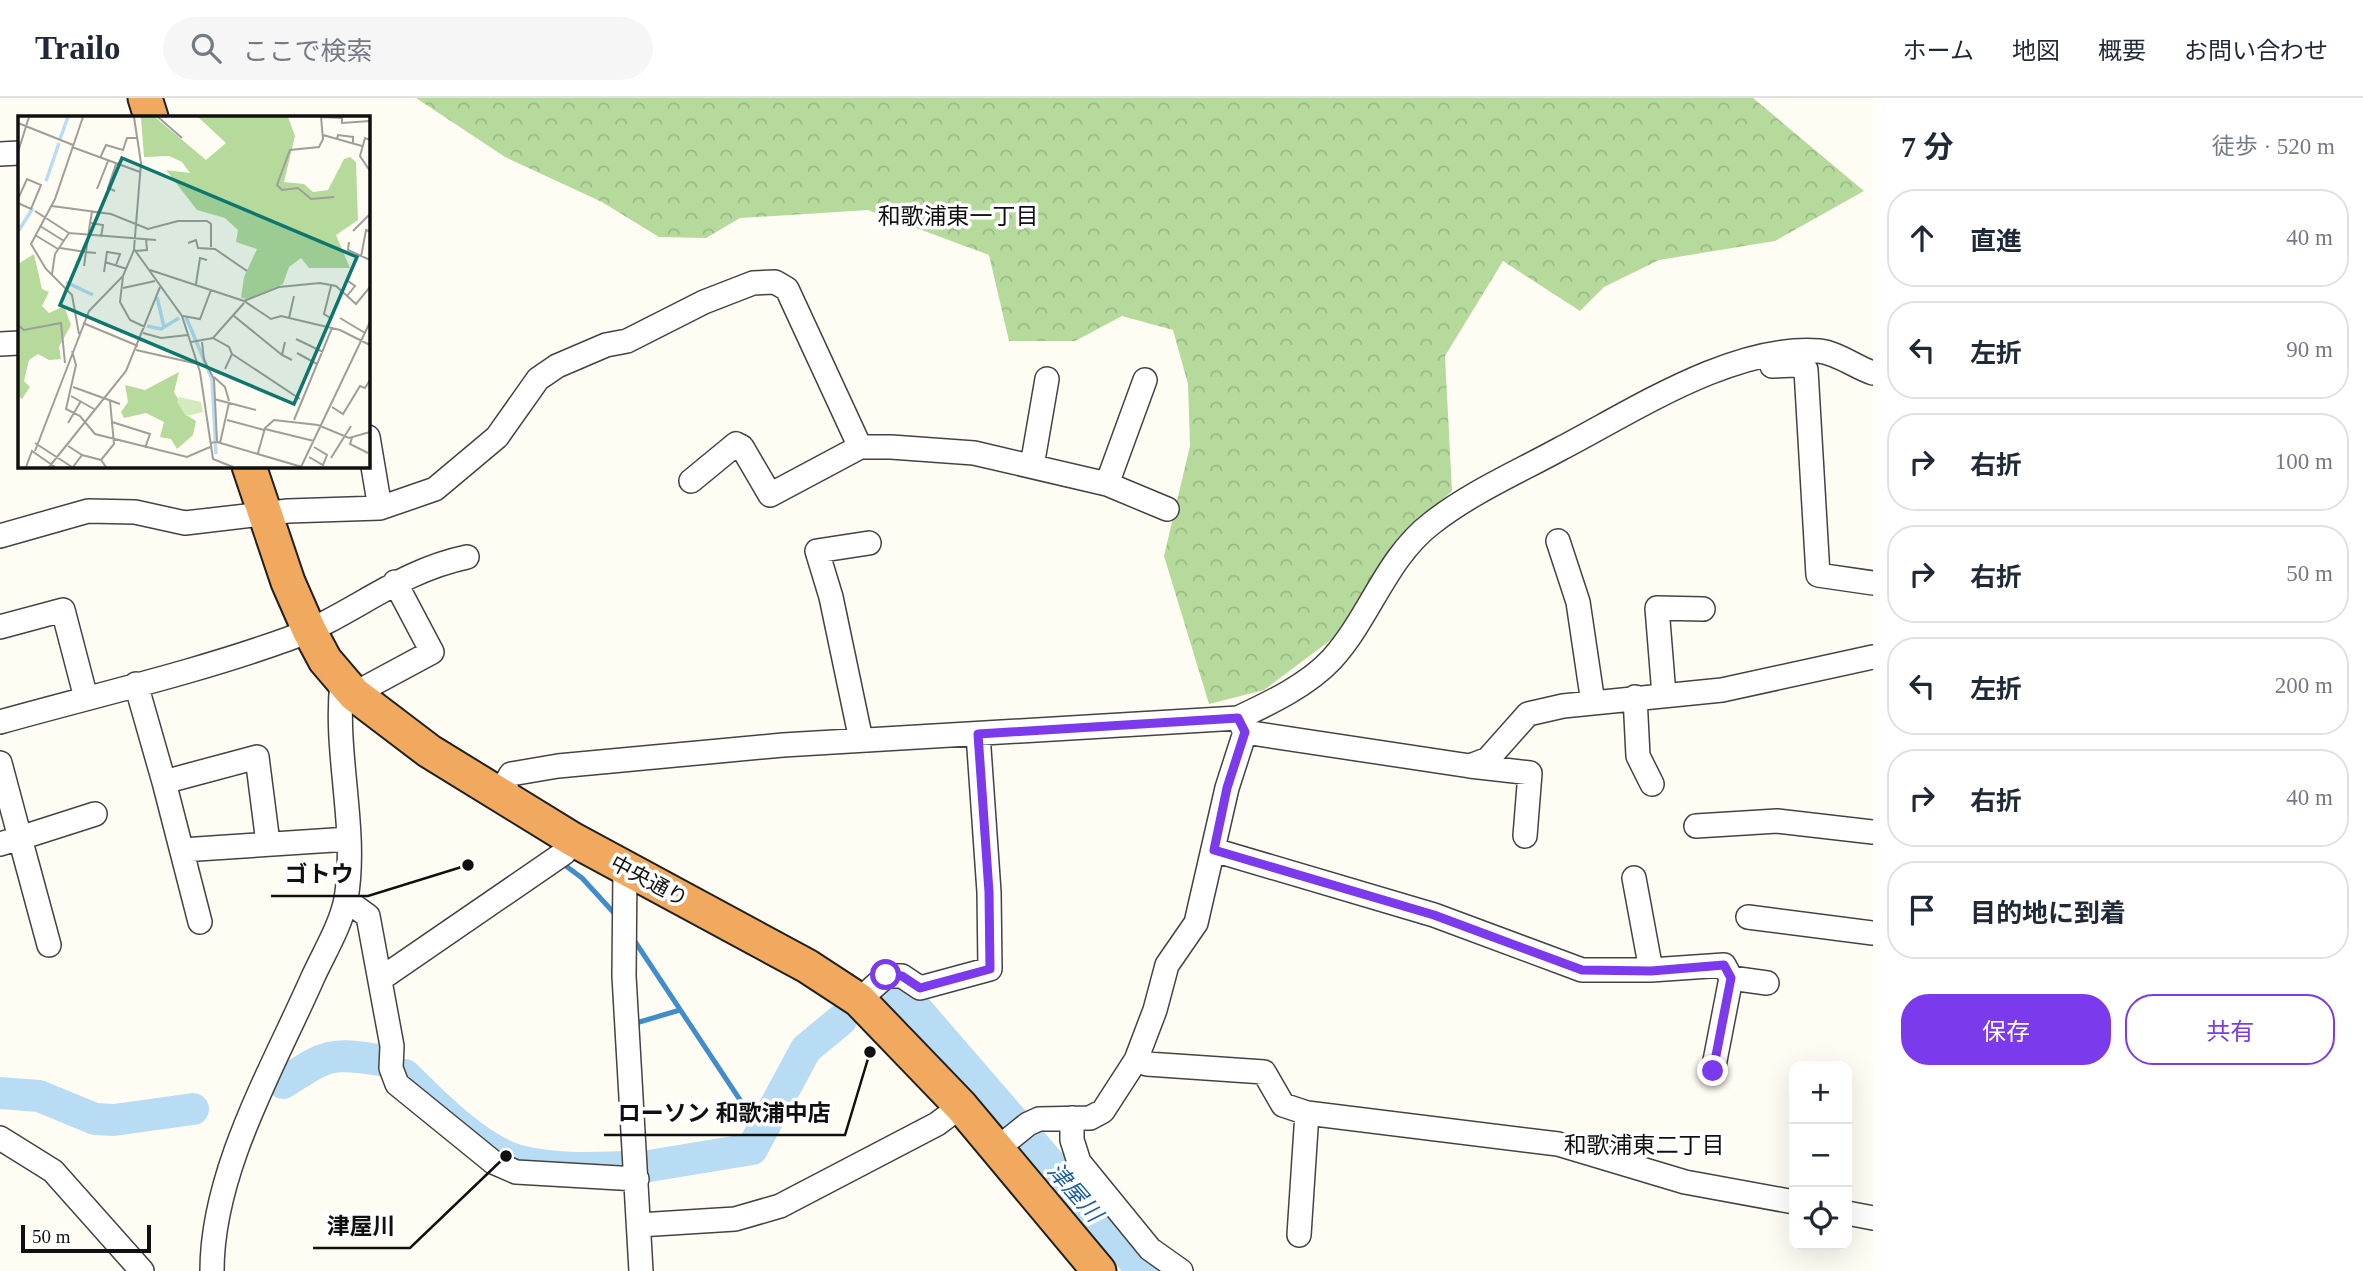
<!DOCTYPE html>
<html lang="ja">
<head>
<meta charset="utf-8">
<style>
  body { margin:0; font-family:"Times New Roman","Noto Sans JP",serif; background:#f6f6f7; color:#1f2937 }
  .controls { position:absolute; right:21px; bottom:21px; display:grid; overflow:hidden; border-radius:14px; box-shadow:0 7px 28px #0002 }
  .controls button { width:63px; height:63px; display:grid; place-items:center; padding:0; border:0; border-bottom:2px solid #e0e1e3; background:#fff; color:#1f2937; font:35px sans-serif }
  .scale { position:absolute; left:21px; bottom:18px; width:130px; box-sizing:border-box; padding-left:7px; border:4px solid #101010; border-top:0; font-size:19px; line-height:24px; white-space:nowrap; color:#101010; -webkit-text-stroke:5px #fff; paint-order:stroke }
  .stop { position:absolute; width:21px; height:21px; margin:-16px; border:5px solid #7c3aed; border-radius:50%; background:#fff }
  .stop.end { background:#7c3aed; border-color:#fff; box-shadow:0 2px 7px #0008 }
  .list { margin:0; padding:0; list-style:none }
  h2 { display:flex; justify-content:space-between; align-items:center; height:91px; margin:0; padding:0 28px; font-size:30px }
  h2 small { font-size:23px; font-weight:400; color:#747a83 }
  .list li { display:grid; grid-template-columns:46px 1fr auto; gap:21px; align-items:center; box-sizing:border-box; height:98px; margin:0 14px 14px; padding:0 14px; border:2px solid #e0e1e3; border-radius:28px }
  .list b { display:block; font-size:26px; white-space:nowrap }
  .list em { font-size:23px; font-style:normal; color:#747a83 }
  .actions { display:flex; gap:14px; padding:21px 28px }
  .actions a { flex:1; padding:16px 0; border:2px solid #7c3aed; border-radius:28px; text-align:center; font-size:24px; color:#7c3aed }
  .actions .main { background:#7c3aed; color:#fff }
  .icon { flex:none; width:38px; height:38px; fill:none; stroke:currentColor; stroke-width:2; stroke-linecap:round; stroke-linejoin:round }
  .map { position:relative; flex:none; width:1873px; height:1173px; overflow:hidden }
  header { display:flex; align-items:center; gap:42px; box-sizing:border-box; height:98px; padding:0 35px; background:#fff; border-bottom:2px solid #e0e1e3 }
  header strong { font-size:33px }
  nav { display:flex; gap:38px; margin-inline-start:auto; font-size:24px }
  .search { width:490px; height:63px; background:#f6f6f7; display:flex; align-items:center; gap:18px; box-sizing:border-box; padding:0 24px; border-radius:38px; color:#747a83; font-size:26px }
  main { display:flex }
  aside { flex:1; background:#fff }
  .map>svg:first-child { display:block }
</style>
</head>
<body>
<header>
<strong>Trailo</strong>
<div class="search"><svg class="icon" aria-label="search" viewBox="0 0 24 24"><circle cx="10" cy="10" r="6"/><path d="M15 15l6 6"/></svg>ここで検索</div>
<nav><a>ホーム</a><a>地図</a><a>概要</a><a>お問い合わせ</a></nav>
</header>
<main>
<div class="map">
<svg width="1873" height="1173" viewBox="0 0 1873 1173">
  <defs>
    <pattern id="forest-crowns" width="20" height="18" patternUnits="userSpaceOnUse" patternTransform="scale(1.75)"><rect width="20" height="18" fill="#b5da9c"/><path d="M2 6a3 3 0 1 1 6 0M12 15a3 3 0 1 1 6 0" fill="none" stroke="#9bba85"/></pattern>
  </defs>
  <rect width="100%" height="100%" fill="#fffdf3"/>
  <path fill="url(#forest-crowns)" d="M416,0H1753L1864,93L1775,143L1659,162L1604,189L1580,213L1503,163L1445,258L1452,393L1409,433L1332,541L1264,592L1209,606L1164,458L1190,348L1188,286L1173,232L1122,218L1075,243H1009L989,157L868,112L740,120L706,140L659,139L602,104L505,59Z"/>
  <g fill="none" stroke-linecap="round" stroke-linejoin="round">
    <path stroke="#418dcb" stroke-width="5" d="M562,765L582,780L615,816
      M632,839L754,1023H769
      M636,925L680,912"/>
    <path stroke="#b9dcf5" stroke-width="32" d="M888,898L900,897L919,914L1136,1165L1149,1173
      M405,977C434,1006 482,1055 523,1064C557,1072 593,1070 627,1069
      M283,985C327,957 328,954 380,962
      M0,995L39,998L95,1021L114,1022L193,1011
      M649,1068L752,1051L806,951L841,922"/>
    <g stroke="#434343" stroke-width="26">
      <path id="minor" d="M0,56L19,55
        M0,246L19,245
        M1772,268L1796,267L1806,272L1818,477L1873,485
        M368,339L380,410
        M1032,368L1047,281
        M691,383L736,346L742,349L770,397L860,349H891L974,355L1107,386L1167,411
        M1107,386L1145,282
        M0,438L88,413L135,414L185,425L288,413L380,410L435,391L497,339L538,281L557,268L606,247L627,243L704,204L753,185L775,184L787,191L860,349
        M1558,443L1578,504L1593,605
        M0,529L63,512L86,600
        M136,586L164,684
        M354,596L432,554L395,484
        M1664,597L1657,510L1703,511
        M1635,599L1638,658L1652,686
        M1238,620C1270,605 1308,587 1332,561C1370,519 1386,460 1432,425C1470,395 1518,374 1560,351C1633,313 1734,246 1819,253C1838,255 1855,269 1873,275
        M0,624C96,597 194,575 288,541C352,518 396,474 467,459
        M1245,634L1470,668L1488,661L1528,616L1563,608L1722,592L1873,559
        M861,642L831,499L817,453L869,445
        M0,665L20,740L95,716
        M1470,668L1530,675L1525,738
        M500,695L511,676L558,668L783,647L1238,620L1245,634L1227,690L1196,825L1167,867L1155,912L1136,962L1103,1013L1090,1020L1039,1021L1028,1026L997,1051
        M1696,728L1777,723L1873,734
        M0,746L20,740L49,847
        M182,752L349,741
        M1214,752L1434,817L1582,872H1651
        M625,771L624,878L641,1173
        M1634,780L1651,872L1724,867L1731,880
        M346,802L368,818L392,948L391,970L397,986L493,1064L516,1074L637,1081
        M1748,819L1873,835
        M200,824L164,684L257,659L268,745
        M382,880L564,755L572,741
        M859,902L886,878H902L920,890L990,871L989,794L978,636
        M1136,962L1147,966L1264,974L1283,1007L1307,1015L1299,1137
        M1713,973L1731,880L1767,885
        M1307,1015L1558,1046L1685,1084L1794,1104
        M1072,1020V1042L1079,1064L1150,1151L1181,1173
        M0,1040L53,1073L142,1173
        M1847,1115L1873,1120
        M639,1127L735,1121L780,1108L937,1026L961,1008
        M212,1173C212,1073 273,970 313,879C324,855 341,827 346,801C358,730 334,657 342,584"/>
    </g>
    <g stroke="#212121" stroke-width="37">
      <path id="highway" d="M145,0L151,19
        M249,368L288,484L309,532L325,562L354,596L429,653L572,741L807,868L859,902L961,1008L1099,1173"/>
    </g>
    <use href="#minor" stroke="#fff" stroke-width="23"/>
    <use href="#highway" stroke="#f1a95f" stroke-width="33"/>
  </g>
  <g fill="none" stroke-linecap="round" stroke-linejoin="round">
    <path stroke="#7c3aed" stroke-width="9" d="M886,877L902,878L920,890L990,871L989,794L978,636L1238,620L1245,634L1227,690L1214,752L1434,817L1582,872L1651,873L1724,867L1731,880L1713,973"/>
  </g>
  <g text-anchor="middle" stroke-width="7" stroke-linejoin="round" paint-order="stroke">
    <g font-size="21" fill="#101010" stroke="#fff">
      <text transform="translate(649 783) rotate(28)" y="7">中央通り</text>
    </g>
    <g font-size="23" fill="#101010" stroke="#fff">
      <text x="958" y="126">和歌浦東一丁目</text>
      <text x="1644" y="1055">和歌浦東二丁目</text>
    </g>
    <g font-size="23" font-style="italic" fill="#1a5fa1" stroke="#fff">
      <text transform="translate(1075 1094) rotate(49)" y="8">津屋川</text>
    </g>
  </g>
  <g transform="translate(18 18)">
    <rect width="352" height="352" fill="#fffdf3"/>
    <path d="M123,1H137L188,44L208,27L180,1H270L277,20L266,66L286,68L295,76L310,74L326,43L332,41L338,46L340,104L318,119L332,152H291L283,142L271,151L265,168L231,183L223,182L226,161L239,133L218,126L220,114L207,102L179,94L148,54L172,57L164,46L151,40L126,41ZM16,138L24,173L31,176L24,190L31,197L46,190L53,209L41,231L43,243L31,244L20,238L11,244L6,265L12,271L4,283L0,280V148ZM161,256L156,276L170,300L178,305L175,319L159,333L153,323L142,321L146,306L128,297L106,302L103,296L110,286L107,269L127,274Z" fill="#b5da9c"/>
    <path d="M161,281L183,286L185,296L168,300L159,286Z" fill="#d2eabd"/>
    <path fill="none" stroke="#b9dcf5" stroke-width="3.5" d="M42,23L50,1M28,65L41,27M1,114L15,92M48,166L75,179M139,181L146,211M168,201L194,263L198,338M129,210L143,213L161,202"/>
    <path fill="none" stroke="#9f9e98" stroke-width="2" d="M116,1L123,47L116,133L164,200L182,256L195,343L215,351M140,1L164,22M303,1L305,23L301,31L272,34L259,69L264,74L280,72L293,83L316,81M303,1L324,2V7L352,5M0,7L55,29M305,19L344,30M319,23L320,19L335,21V28M352,24L347,22L342,40L352,55M54,31L122,56M0,36L11,1M82,42L88,29L105,34L109,22H119M79,73L90,45M97,75L90,72L98,48M0,83L9,63L23,69L13,93L0,87M34,90L93,98L130,113L160,105H189L193,108V131M17,95L51,117M74,96L72,107L85,109L83,121M72,107L68,136L78,137M22,110L46,125M335,115L352,98M17,119L40,133M331,126L330,134L352,144M170,127L178,124L180,132L197,133L229,155M42,132L68,136L66,150M117,135L129,134L128,123M343,141L348,114L352,115M87,146L109,153M132,154L226,185L253,203L263,200L322,214L352,229M86,156L89,136L102,138L98,149M34,158L37,138L51,117L138,124M105,160L102,186L112,204L127,211M178,168L182,142L189,144M313,170L306,198L314,203M105,172L137,165M329,180L337,170L330,165M226,185L261,171L302,167L318,170L338,188L352,171M165,200L182,203L193,174M216,200L264,239M271,202L276,180M322,202L347,217M65,207L120,230M0,209L6,214L43,207L47,247M125,217L143,222L170,219M61,218L54,179L28,153L13,128L37,83L65,1M195,222L211,231L214,238L207,253M278,223L305,236M173,226L195,222L226,187M184,226L186,244L196,263L199,326L192,327M267,226L264,239L274,244M118,234L180,248M54,235L58,249L48,293L62,300L77,318L169,341L192,331M279,237L299,248M214,238L282,283M196,261L207,271L211,285M55,271L102,288M53,280L76,293M196,283L238,294M314,291L325,298L342,270L347,272L352,264M209,304L246,314M276,304L314,212M94,306L132,318L127,332M50,307L63,285M247,313L296,325M334,322L332,328L350,337M199,326L284,351M17,327L54,351M202,327L211,287M50,330L64,339L55,351M17,335L71,195L105,160L116,134M240,337L247,312L256,304L300,309L331,322L352,316M64,339L83,344L88,351M291,341L305,349L309,339L296,331M313,342L333,310M83,344L96,328L92,285M8,351L14,335L37,351M31,351L108,255L142,171M283,351L352,206"/>
    <path fill="#0f766e" fill-opacity="0.15" stroke="#0f766e" stroke-width="3.5" d="M104,42L339,141L276,288L42,189Z"/>
    <rect width="352" height="352" fill="none" stroke="#101010" stroke-width="3.5"/>
  </g>
  <path fill="none" stroke="#101010" stroke-width="2.5" d="M468 767L368 798H271M870 954L845 1037H604M506 1058L410 1150H313"/>
  <g fill="#101010" stroke="#fff" stroke-width="2.5">
    <circle cx="468" cy="767" r="7"/>
    <circle cx="870" cy="954" r="7"/>
    <circle cx="506" cy="1058" r="7"/>
  </g>
  <g font-size="23" text-anchor="middle" font-weight="bold" fill="#101010" stroke="#fff" stroke-width="7" stroke-linejoin="round" paint-order="stroke">
    <text x="319" y="784">ゴトウ</text>
    <text x="724" y="1023">ローソン 和歌浦中店</text>
    <text x="361" y="1136">津屋川</text>
  </g>
</svg>
<div class="controls">
<button>+</button>
<button>−</button>
<button><svg class="icon" aria-label="locate" viewBox="0 0 24 24"><circle cx="12" cy="12" r="6"/><path d="M12 2v4M12 18v4M2 12h4M18 12h4"/></svg></button>
</div>
<div class="scale">50 m</div>
<div class="stop" style="left:886px;top:877px"></div>
<div class="stop end" style="left:1713px;top:973px"></div>
</div>
<aside>
<h2>7 分<small>徒歩 · 520 m</small></h2>
<ul class="list">
<li><svg class="icon" aria-label="ahead" viewBox="0 0 24 24"><path d="M12 20V5M6 11l6-6 6 6"/></svg><div><b>直進</b></div><em>40 m</em></li>
<li><svg class="icon" aria-label="left" viewBox="0 0 24 24"><path d="M17 20v-9H6M10 6l-5 5 5 5"/></svg><div><b>左折</b></div><em>90 m</em></li>
<li><svg class="icon" aria-label="right" viewBox="0 0 24 24"><path d="M7 20v-9h11M14 6l5 5-5 5"/></svg><div><b>右折</b></div><em>100 m</em></li>
<li><svg class="icon" aria-label="right" viewBox="0 0 24 24"><path d="M7 20v-9h11M14 6l5 5-5 5"/></svg><div><b>右折</b></div><em>50 m</em></li>
<li><svg class="icon" aria-label="left" viewBox="0 0 24 24"><path d="M17 20v-9H6M10 6l-5 5 5 5"/></svg><div><b>左折</b></div><em>200 m</em></li>
<li><svg class="icon" aria-label="right" viewBox="0 0 24 24"><path d="M7 20v-9h11M14 6l5 5-5 5"/></svg><div><b>右折</b></div><em>40 m</em></li>
<li><svg class="icon" aria-label="arrive" viewBox="0 0 24 24"><path d="M6 21V4h12l-3 4 3 4H6"/></svg><div><b>目的地に到着</b></div></li>
</ul>
<div class="actions"><a class="main">保存</a><a>共有</a></div>
</aside>
</main>
</body>
</html>
